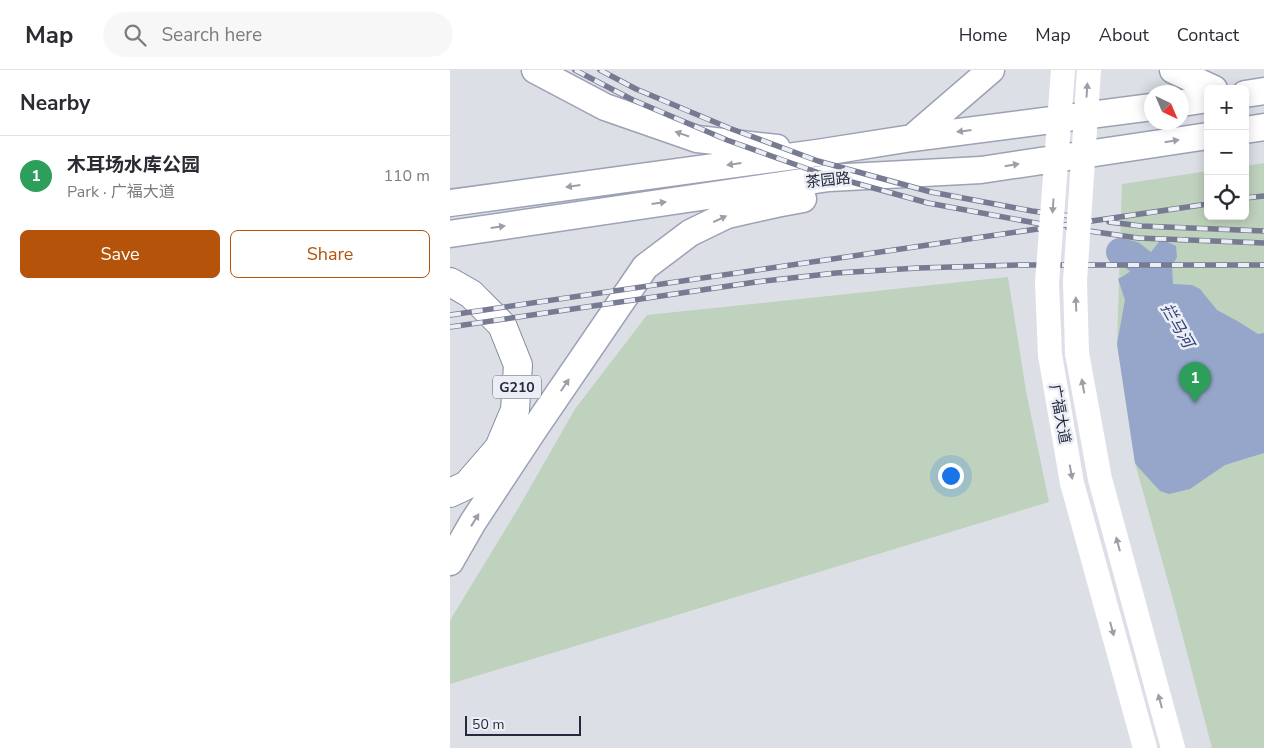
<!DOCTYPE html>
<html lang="en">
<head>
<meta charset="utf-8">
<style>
  body { margin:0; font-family:"Nunito Sans","Noto Sans SC",sans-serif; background:#f7f7f7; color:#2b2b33 }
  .controls { position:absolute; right:15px; top:15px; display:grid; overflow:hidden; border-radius:8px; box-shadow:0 2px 12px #0003 }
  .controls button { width:45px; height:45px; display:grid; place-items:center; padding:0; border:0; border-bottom:1px solid #e1e1e2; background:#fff; color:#2b2b33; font:25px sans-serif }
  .compass { position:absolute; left:694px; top:15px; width:45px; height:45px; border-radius:50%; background:#fff; box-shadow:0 2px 12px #0003; rotate:136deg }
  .scale { position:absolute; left:15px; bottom:12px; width:116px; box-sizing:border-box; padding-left:5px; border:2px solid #262a3e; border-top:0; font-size:14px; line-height:18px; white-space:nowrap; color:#262a3e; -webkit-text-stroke:4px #eceef5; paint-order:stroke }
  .you { position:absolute; left:500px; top:405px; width:18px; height:18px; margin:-12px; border:4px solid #fff; border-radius:50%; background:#1a73e8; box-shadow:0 0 0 8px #1a73e833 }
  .badge { display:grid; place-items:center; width:32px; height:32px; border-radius:50%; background:#b45309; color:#fff; font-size:16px; font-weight:700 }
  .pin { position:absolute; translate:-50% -41px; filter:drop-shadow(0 1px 2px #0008) }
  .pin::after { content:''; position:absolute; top:26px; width:18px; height:15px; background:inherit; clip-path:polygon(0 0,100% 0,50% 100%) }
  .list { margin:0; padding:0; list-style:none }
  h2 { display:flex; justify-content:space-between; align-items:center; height:65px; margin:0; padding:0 20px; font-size:21px }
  h2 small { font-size:16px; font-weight:400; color:#7c7c81 }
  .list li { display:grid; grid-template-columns:32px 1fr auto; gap:15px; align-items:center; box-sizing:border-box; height:80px; padding:0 20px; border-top:1px solid #e1e1e2 }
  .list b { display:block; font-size:19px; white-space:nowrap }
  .list p { margin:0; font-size:16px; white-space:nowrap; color:#7c7c81 }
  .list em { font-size:16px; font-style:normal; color:#7c7c81 }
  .actions { display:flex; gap:10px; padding:15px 20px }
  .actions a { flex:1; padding:11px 0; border:1px solid #b45309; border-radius:8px; text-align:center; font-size:18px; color:#b45309 }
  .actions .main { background:#b45309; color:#fff }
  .icon { flex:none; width:28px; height:28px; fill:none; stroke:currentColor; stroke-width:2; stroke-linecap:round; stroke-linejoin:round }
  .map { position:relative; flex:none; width:814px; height:678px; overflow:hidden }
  header { display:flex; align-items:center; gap:30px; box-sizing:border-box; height:70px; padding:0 25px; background:#fff; border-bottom:1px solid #e1e1e2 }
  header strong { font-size:24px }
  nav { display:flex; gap:28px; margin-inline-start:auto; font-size:18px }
  .search { width:350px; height:45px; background:#f7f7f7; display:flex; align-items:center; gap:12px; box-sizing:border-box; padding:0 18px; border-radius:28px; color:#7c7c81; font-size:19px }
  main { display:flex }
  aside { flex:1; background:#fff }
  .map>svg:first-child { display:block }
</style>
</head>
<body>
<header>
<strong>Map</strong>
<div class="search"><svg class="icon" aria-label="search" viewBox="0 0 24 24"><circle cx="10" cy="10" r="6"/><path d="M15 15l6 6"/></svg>Search here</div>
<nav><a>Home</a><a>Map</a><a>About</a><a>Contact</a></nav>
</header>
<main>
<aside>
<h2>Nearby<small></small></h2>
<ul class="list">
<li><span class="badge" style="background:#2e9e5b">1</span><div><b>木耳场水库公园</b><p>Park · 广福大道</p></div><em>110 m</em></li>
</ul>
<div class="actions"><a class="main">Save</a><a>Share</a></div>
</aside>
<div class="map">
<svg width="814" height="678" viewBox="0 0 814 678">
  <rect width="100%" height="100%" fill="#dddfe7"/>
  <path fill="#bfd2bd" d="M814,93V678H762L725,537L685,393L667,274L672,114L758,101V146H795V96Z
    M558,207L576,321L599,432L0,614V552L2,547L69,437L125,339L197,245Z"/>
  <path fill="#96a6ca" d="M711,169L726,176L727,187L722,196L723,214L742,215L750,219L767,240L789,252L808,264L814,263V383L775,395L740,419L719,424L710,421L688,397L685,393L667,274L675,230L668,209C688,198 698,187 711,169Z"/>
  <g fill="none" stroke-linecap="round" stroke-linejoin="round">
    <path stroke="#96a6ca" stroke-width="28" d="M670,182L682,185L692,193L710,225"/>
    <g stroke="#9ca1b4" stroke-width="29">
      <path id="primary" d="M85,0L155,37L247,69L327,78
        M723,0L764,19
        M795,24L814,21
        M732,33L758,29
        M795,60L814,57
        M462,68L541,0
        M0,133L367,83L462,68L702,37
        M0,164L379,108L531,100L758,66
        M0,492L23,452L85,358L195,197L240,163L277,145L326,134L353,129"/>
    </g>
    <g stroke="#83899f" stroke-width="30">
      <path id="trunk" d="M0,212L21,224L52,255L68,295L65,340L49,378L17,415L0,423"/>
    </g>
    <path stroke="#fff" stroke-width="24" d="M627,283L650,409L723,678
      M600,285L622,413L695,678"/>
    <use href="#primary" stroke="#fff" stroke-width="26"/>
    <use href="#trunk" stroke="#fff" stroke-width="28"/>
    <g stroke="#767b92" stroke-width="5.5">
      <path id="rail" d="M125,0L183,30L277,70L369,103L478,133L591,154
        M150,0L186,19L279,58L368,91L481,122L582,141L635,148
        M795,128L814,126
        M659,152L691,156L814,161
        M618,158L688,168L814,173
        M0,245L758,134
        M0,257L306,212L386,203L468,198L568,195H814"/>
    </g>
    <use href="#rail" stroke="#eceef5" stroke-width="4" stroke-dasharray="11" stroke-linecap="butt"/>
    <path stroke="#fff" stroke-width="24" d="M627,283L625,211L639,0
      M600,285L597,213L613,0"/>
  </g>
  <defs><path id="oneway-solid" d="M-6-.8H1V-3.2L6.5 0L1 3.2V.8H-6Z" transform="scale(1.25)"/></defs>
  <g fill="#9d9fa8">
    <use href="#oneway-solid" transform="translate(637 20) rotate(-86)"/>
    <use href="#oneway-solid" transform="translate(514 61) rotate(173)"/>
    <use href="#oneway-solid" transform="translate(232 64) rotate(-161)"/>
    <use href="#oneway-solid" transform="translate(722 71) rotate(-9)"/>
    <use href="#oneway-solid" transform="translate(284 94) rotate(172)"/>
    <use href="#oneway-solid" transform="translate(562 95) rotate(-9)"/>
    <use href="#oneway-solid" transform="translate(123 116) rotate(172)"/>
    <use href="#oneway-solid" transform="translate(209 133) rotate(-8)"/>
    <use href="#oneway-solid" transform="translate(603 136) rotate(94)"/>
    <use href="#oneway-solid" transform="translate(270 149) rotate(-25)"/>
    <use href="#oneway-solid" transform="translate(48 157) rotate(-8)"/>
    <use href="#oneway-solid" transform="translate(626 234) rotate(-92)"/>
    <use href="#oneway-solid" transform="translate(115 315) rotate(-56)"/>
    <use href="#oneway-solid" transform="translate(633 316) rotate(-100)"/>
    <use href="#oneway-solid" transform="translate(621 402) rotate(80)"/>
    <use href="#oneway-solid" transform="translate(25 450) rotate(-58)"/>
    <use href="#oneway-solid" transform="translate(668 474) rotate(-105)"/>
    <use href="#oneway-solid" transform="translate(662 559) rotate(75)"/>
    <use href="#oneway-solid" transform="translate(710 631) rotate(-105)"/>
  </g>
  <g text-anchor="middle" stroke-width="5" stroke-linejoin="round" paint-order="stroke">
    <rect fill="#eceef5" stroke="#616575" stroke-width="1" x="43" y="305.5" width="48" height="23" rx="4"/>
    <g font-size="14" font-weight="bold" fill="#262a3e">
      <text x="67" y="322">G210</text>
    </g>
    <g font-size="15" fill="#262a3e" stroke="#eceef5">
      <text transform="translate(378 110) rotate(-6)" y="5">茶园路</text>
      <text transform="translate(610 344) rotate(80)" y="5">广福大道</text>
    </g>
    <g font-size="16" font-style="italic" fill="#2e4174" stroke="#eceef5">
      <text transform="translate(728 255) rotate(60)" y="6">拦马河</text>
    </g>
  </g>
</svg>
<div class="controls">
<button>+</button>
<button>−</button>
<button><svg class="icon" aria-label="locate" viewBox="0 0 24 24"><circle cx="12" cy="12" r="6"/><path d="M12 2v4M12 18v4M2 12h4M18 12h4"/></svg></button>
</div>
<svg class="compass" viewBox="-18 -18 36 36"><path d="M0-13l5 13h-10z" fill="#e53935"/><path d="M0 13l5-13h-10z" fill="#7c7c81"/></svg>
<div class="scale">50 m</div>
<div class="you"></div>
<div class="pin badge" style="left:745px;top:333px;background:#2e9e5b">1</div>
</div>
</main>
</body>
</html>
